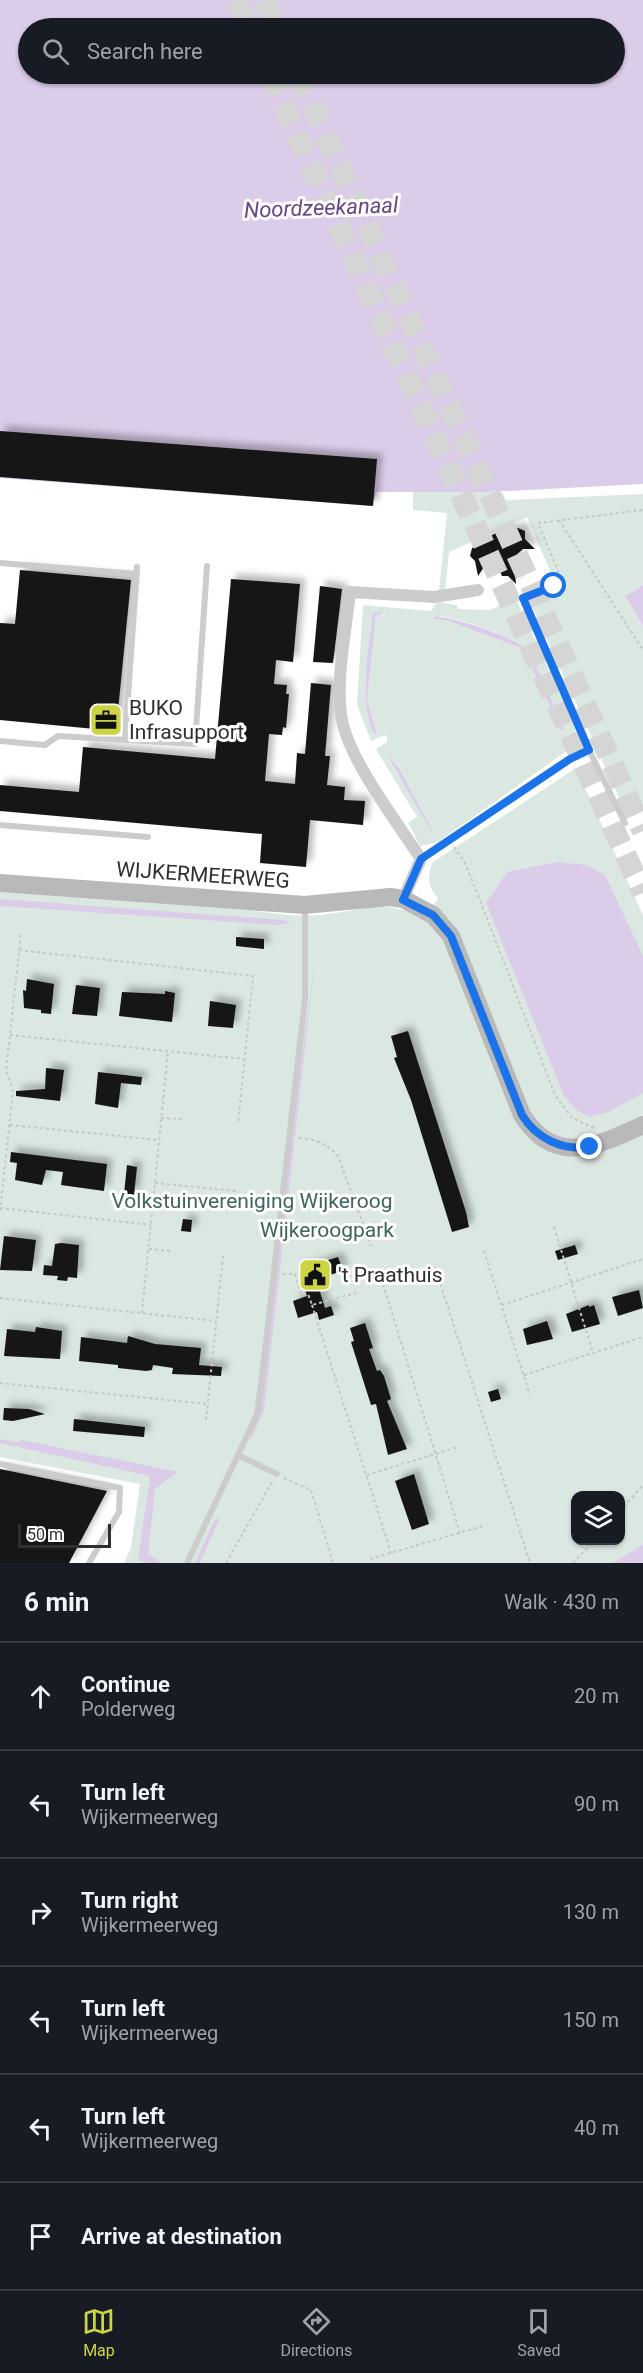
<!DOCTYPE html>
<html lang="en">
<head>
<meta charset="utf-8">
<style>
  body { margin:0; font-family:Roboto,sans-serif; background:#242831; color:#f1f3f6 }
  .controls { position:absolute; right:18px; bottom:18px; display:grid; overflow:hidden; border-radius:12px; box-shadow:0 2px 4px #0004 }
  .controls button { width:54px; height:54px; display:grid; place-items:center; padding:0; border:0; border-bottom:2px solid #363941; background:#171b24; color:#f1f3f6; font:30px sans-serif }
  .scale { position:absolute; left:18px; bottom:15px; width:93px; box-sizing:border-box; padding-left:6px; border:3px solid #2f2f2f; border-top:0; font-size:16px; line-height:21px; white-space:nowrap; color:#2f2f2f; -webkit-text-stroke:4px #fff; paint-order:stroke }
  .stop { position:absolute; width:18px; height:18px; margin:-14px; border:4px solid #1a73e8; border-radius:50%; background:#fff }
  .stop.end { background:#1a73e8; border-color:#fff; box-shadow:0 2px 6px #0008 }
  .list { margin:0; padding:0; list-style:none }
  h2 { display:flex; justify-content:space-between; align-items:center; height:78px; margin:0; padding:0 24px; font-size:26px }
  h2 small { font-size:20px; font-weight:400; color:#9ea1a6 }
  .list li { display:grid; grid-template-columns:39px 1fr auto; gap:18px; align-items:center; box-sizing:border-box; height:108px; padding:0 24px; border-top:2px solid #363941 }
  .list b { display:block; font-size:22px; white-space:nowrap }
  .list p { margin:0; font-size:20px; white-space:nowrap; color:#9ea1a6 }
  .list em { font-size:20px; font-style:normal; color:#9ea1a6 }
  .icon { flex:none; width:33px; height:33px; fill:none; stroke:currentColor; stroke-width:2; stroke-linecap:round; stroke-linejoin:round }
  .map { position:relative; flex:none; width:643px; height:1563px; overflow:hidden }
  .search { position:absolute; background:#171b24; box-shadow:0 2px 4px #0004; left:18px; right:18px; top:18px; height:66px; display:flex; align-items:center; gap:15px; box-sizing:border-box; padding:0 21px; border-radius:33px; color:#9ea1a6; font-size:22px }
  .sheet { height:726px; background:#171b24 }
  nav { display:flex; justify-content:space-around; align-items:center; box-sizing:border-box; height:84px; border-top:2px solid #363941; background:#171b24; font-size:16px; color:#9ea1a6 }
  nav a { display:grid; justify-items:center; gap:3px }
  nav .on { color:#ccd541 }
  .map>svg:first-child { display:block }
</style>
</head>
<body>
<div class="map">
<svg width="643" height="1563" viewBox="0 0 643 1563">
  <defs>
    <filter id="shadow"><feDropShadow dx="5.5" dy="-5.5" stdDeviation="3" flood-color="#0004"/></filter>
  </defs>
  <rect width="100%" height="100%" fill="#fff"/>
  <path fill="#dbe8e2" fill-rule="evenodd" d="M413,492H502L506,500L643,494V585L625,596L643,626V802L625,811L526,593L554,580L527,517L449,552L445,591H439L447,513L413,510Z
    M515,597L575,725L576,734L568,750L438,842L420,846L408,823L417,817L376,749L387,742V737L385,735L371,741L357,705L363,605L431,611L437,602L457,605L458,609L491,610ZM385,612V615L376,614L367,700L377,734L373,733C359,696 368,655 372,617L374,613ZM435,616C455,616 521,638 531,654L563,729L558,724L523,649L449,621L435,619ZM386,756L399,768L433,831Z
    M576,768L643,915V1563H124L131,1548L140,1484L0,1457V886L240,908C267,913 292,917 319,915C359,912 385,896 423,919L438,899C428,885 426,878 433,862ZM576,1496H620V1540H576Z"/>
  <path fill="#dbcce9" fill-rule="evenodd" d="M0,0H643V484L487,492H377L372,506L0,478ZM28,28H614V74H28Z
    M643,585V626L625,596Z
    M380,612L387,613L376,615L367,700L377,734L373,733C359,696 368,655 372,617L374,613Z
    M435,616C456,618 520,637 531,654L564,729L561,730L558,724L523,649L449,621L435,619Z
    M387,756L399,768L433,831L431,830Z
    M557,862L587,865L605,875L643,956V1093L608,1112L589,1117L575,1109L564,1096L486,903L507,872Z
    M0,899L284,920L291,923L276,925L0,906Z
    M315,959L264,1410L250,1442Z
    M0,1439L17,1442L22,1440L178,1472L155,1489L148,1554L161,1563H145L138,1559L150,1476L0,1443Z
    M220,1518L200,1563H195L215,1519Z
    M643,1544V1563H614L642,1545Z"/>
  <path fill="#161616" filter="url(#shadow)" d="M0,431L377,459L373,506L0,477Z
    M518,528L525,531V539L535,549H523L514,557L519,569L515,572L516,584L508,576H502L497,565L484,567L478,576L475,561L470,556L472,548L494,534Z
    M20,570L131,580L116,731L0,720V623L15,624Z
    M231,579L300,584L293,662L276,660L274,684L287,685L286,694H289L286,728L283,727L282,735L269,734L265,781L295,784L297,753L305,754L311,683L331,685L325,756H330L327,785L345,787L344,800L365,801L363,825L310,820L306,867L260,863L262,834L0,811V785L79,792L83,747L215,759Z
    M320,586L342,589L333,663L313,662Z
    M236,937L264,939V949L236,946Z
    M27,979L54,984L51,1014L41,1013V1010L24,1008L23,990L26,991Z
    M76,985L100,988L97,1016L72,1014Z
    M165,991L175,993L172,1022L119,1016L122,992L165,994Z
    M210,1001L236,1005L233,1028L208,1026Z
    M408,1031L466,1212L469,1227L452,1232L411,1100L394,1058L397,1057L391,1036Z
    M46,1068L64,1070L60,1101L16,1096V1091L45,1089Z
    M98,1072L142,1077L141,1085L121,1083L118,1108L95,1104Z
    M11,1152L107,1164L104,1191L61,1185L63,1172L46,1170L42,1185L15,1180L17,1163L10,1162Z
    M127,1165L137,1167L134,1195L124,1194Z
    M183,1219L192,1220L191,1232L181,1231Z
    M4,1236L36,1240L32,1271L0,1270Z
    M61,1243L79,1245L77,1278L68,1277L67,1281L57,1280L58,1276L43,1275L44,1265L52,1266L55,1244Z
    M575,1245L578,1254L558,1260L555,1251Z
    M338,1257L343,1271L316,1279L325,1308L331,1306L334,1315L319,1320L317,1312L298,1318L293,1301L307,1296L299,1269Z
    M639,1290L643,1308L618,1316L612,1297Z
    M589,1305V1307L594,1305L600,1324L572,1332L566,1314Z
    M547,1321L553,1339L527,1345L523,1329Z
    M365,1323L373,1348L369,1349L377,1371L380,1370L384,1376L391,1399L387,1401L407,1449L388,1455L376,1404L371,1405L351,1342L354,1341L350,1328Z
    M36,1327L62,1331L60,1359L4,1356L7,1329L35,1332Z
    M128,1336L155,1344L201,1348L199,1365L222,1367L221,1376L172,1374L173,1368L153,1365L152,1370L146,1371L118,1368V1365L79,1361L81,1337L127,1343Z
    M498,1389L501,1399L491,1402L488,1392Z
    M4,1408L29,1409L45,1414L13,1421L3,1420Z
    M74,1419L145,1427L144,1437L73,1431Z
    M0,1469L107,1491L69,1563H0Z
    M414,1474L429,1524L412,1530L395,1481Z"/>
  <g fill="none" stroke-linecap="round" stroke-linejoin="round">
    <path stroke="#d5d5d5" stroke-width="22" stroke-dasharray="22 11" stroke-linecap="butt" d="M236,0L249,28
      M265,0L278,28
      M269,74L643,893
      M298,74L643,831"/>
    <path stroke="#c6c6c6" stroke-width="2" stroke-dasharray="3 3" stroke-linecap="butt" d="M559,520L643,650
      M532,595L562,581L538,523L643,510
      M454,847L464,861L480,900L555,1095L572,1118L594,1128
      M19,950L253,976L238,1124
      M10,1035L244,1059
      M161,1118L182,1119
      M10,1125L159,1140
      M299,1138C316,1139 327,1144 338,1156L371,1246
      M155,1183L236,1191
      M0,1208L151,1225
      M0,1211L13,1091L6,1070L21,934
      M554,1227L593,1353
      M149,1249L170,1251
      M484,1251L530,1395
      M435,1267L530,1563
      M283,1274H295L301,1295L308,1294L312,1305L356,1293
      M383,1284L460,1533
      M0,1298L216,1321
      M312,1305L391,1553
      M502,1305L643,1259
      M142,1313L168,1051
      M524,1375L643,1337
      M0,1383L207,1404
      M206,1420L223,1256
      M367,1475L458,1447
      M284,1478L311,1490L333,1563
      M620,1511L643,1485
      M370,1559L483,1526
      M226,1563L272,1482
      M573,1563L595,1540"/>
    <path stroke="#ccc" stroke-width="6" d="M0,563L137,574
      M125,740L137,567
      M0,741L45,745L58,736L195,744L207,566
      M589,750L625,823
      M0,825L148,837
      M421,859L570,759L589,750L523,598
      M0,1464L120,1488L119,1512L89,1563
      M277,1474L238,1455L258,1412L305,999V908
      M187,1563L238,1455"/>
    <path stroke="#ccc" stroke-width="12" d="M403,899L421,859C397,822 347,758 341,715C336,676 346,631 350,592L434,597L478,590"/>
    <path stroke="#b9b9b9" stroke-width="18" d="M0,883L304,905L390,897L403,899L433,915L451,936L522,1115C555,1168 599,1145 643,1125"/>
  </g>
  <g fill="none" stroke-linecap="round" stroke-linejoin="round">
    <path stroke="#1a73e8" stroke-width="8" d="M554,586L523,598L589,750L570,759L421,859L403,900L433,915L451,936L522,1115C536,1138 562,1151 590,1147"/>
  </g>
  <defs>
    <g id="office-square" transform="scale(1.725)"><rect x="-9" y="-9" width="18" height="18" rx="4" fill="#ccd541" stroke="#fff"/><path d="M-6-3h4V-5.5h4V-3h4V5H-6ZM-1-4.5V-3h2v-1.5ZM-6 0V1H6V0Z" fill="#111"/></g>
    <g id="civic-square" transform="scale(1.725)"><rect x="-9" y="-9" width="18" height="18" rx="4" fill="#ccd541" stroke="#fff"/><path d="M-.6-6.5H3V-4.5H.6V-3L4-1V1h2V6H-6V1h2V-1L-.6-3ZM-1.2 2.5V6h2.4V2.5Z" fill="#111"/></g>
  </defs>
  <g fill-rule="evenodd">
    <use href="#office-square" x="106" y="720"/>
    <use href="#civic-square" x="315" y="1275"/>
  </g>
  <g text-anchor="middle" stroke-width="6" stroke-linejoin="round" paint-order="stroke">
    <g font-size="21" fill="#2f2f2f" stroke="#fff" text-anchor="start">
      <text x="129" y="715">BUKO<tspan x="129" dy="24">Infrasupport</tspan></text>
      <text x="338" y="1282">'t Praathuis</text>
    </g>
    <g font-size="21" fill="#2f2f2f" stroke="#fff">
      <text transform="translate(203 875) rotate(4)" y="7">WIJKERMEERWEG</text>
    </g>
    <g font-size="21" fill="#40665a" stroke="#fff">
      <text x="252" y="1208">Volkstuinvereniging Wijkeroog</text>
      <text x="327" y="1237">Wijkeroogpark</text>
    </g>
    <g font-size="22" font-style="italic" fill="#684489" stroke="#fff">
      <text transform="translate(321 207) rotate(-2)" y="8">Noordzeekanaal</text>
    </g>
  </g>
</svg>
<div class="controls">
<button><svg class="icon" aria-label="layers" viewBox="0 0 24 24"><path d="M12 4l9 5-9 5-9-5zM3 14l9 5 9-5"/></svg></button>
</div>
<div class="scale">50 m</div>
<div class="stop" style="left:554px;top:586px"></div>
<div class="stop end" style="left:590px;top:1147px"></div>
<div class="search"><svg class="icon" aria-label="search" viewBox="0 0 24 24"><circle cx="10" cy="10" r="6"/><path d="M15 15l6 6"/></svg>Search here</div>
</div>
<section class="sheet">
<h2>6 min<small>Walk · 430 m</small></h2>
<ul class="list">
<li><svg class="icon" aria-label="ahead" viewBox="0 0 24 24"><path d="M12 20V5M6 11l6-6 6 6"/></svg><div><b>Continue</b><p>Polderweg</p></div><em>20 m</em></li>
<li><svg class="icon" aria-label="left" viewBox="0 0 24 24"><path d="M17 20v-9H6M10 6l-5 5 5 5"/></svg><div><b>Turn left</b><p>Wijkermeerweg</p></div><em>90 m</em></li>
<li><svg class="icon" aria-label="right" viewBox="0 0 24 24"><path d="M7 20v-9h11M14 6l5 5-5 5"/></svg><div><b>Turn right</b><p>Wijkermeerweg</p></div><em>130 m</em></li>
<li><svg class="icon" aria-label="left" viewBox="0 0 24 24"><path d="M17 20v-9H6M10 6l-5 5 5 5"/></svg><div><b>Turn left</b><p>Wijkermeerweg</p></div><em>150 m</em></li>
<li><svg class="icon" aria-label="left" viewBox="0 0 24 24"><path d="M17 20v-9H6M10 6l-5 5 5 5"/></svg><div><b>Turn left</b><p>Wijkermeerweg</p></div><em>40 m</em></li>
<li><svg class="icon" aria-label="arrive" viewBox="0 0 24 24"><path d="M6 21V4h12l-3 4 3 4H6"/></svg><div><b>Arrive at destination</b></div></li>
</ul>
</section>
<nav>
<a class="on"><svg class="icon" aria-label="map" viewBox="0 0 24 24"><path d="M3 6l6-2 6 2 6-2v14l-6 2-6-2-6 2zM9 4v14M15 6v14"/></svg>Map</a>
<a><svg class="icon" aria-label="directions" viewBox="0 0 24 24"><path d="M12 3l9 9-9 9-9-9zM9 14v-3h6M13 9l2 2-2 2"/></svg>Directions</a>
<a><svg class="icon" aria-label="saved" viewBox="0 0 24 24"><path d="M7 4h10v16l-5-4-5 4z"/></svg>Saved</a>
</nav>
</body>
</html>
